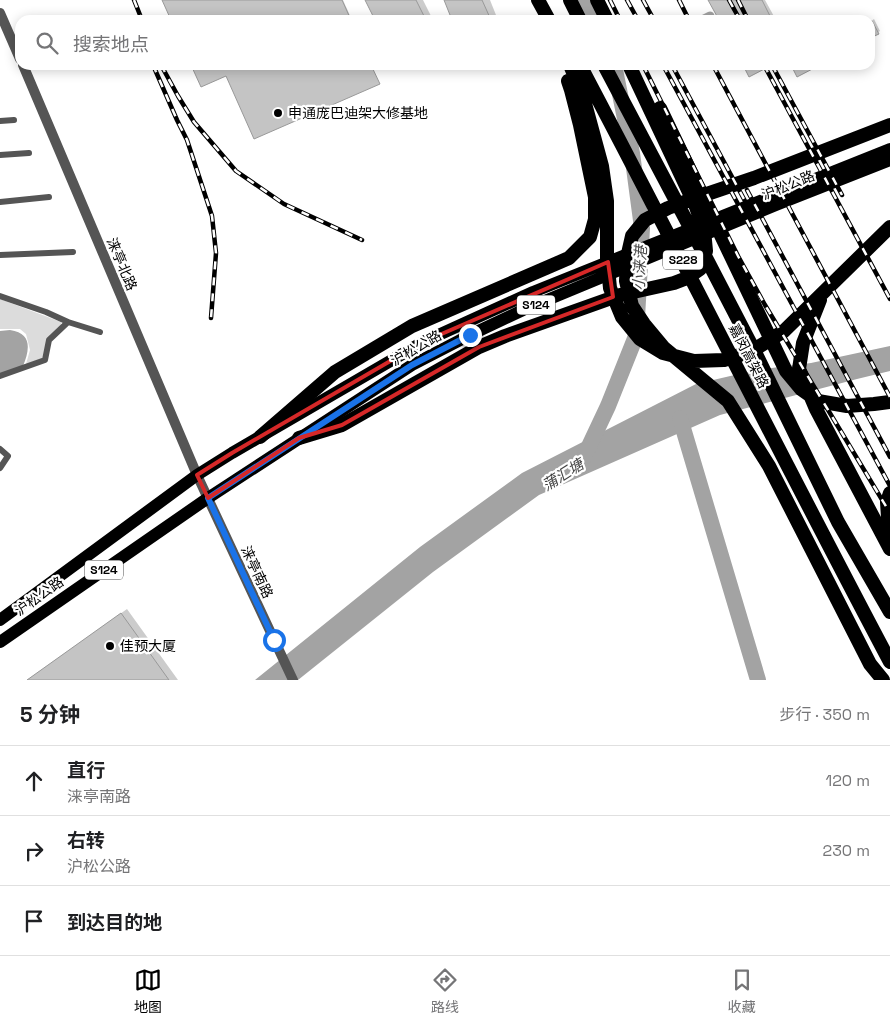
<!DOCTYPE html>
<html lang="zh">
<head>
<meta charset="utf-8">
<style>
  body { margin:0; font-family:"Space Grotesk","Noto Sans SC",sans-serif; background:#f6f6f6; color:#202124 }
  .stop { position:absolute; width:15px; height:15px; margin:-11px; border:4px solid #1a73e8; border-radius:50%; background:#fff }
  .stop.end { background:#1a73e8; border-color:#fff; box-shadow:0 1px 5px #0008 }
  .list { margin:0; padding:0; list-style:none }
  h2 { display:flex; justify-content:space-between; align-items:center; height:65px; margin:0; padding:0 20px; font-size:21px }
  h2 small { font-size:16px; font-weight:400; color:#757577 }
  .list li { display:grid; grid-template-columns:32px 1fr auto; gap:15px; align-items:center; box-sizing:border-box; height:70px; padding:0 20px; border-top:1px solid #e0e0e0 }
  .list b { display:block; font-size:19px; white-space:nowrap }
  .list p { margin:0; font-size:16px; white-space:nowrap; color:#757577 }
  .list em { font-size:16px; font-style:normal; color:#757577 }
  .icon { flex:none; width:28px; height:28px; fill:none; stroke:currentColor; stroke-width:2; stroke-linecap:round; stroke-linejoin:round }
  .map { position:relative; flex:none; width:890px; height:680px; overflow:hidden }
  .search { position:absolute; background:#fff; box-shadow:0 2px 12px #0003; left:15px; right:15px; top:15px; height:55px; display:flex; align-items:center; gap:12px; box-sizing:border-box; padding:0 18px; border-radius:15px; color:#757577; font-size:19px }
  .sheet { height:275px; background:#fff }
  nav { display:flex; justify-content:space-around; align-items:center; box-sizing:border-box; height:70px; border-top:1px solid #e0e0e0; background:#fff; font-size:14px; color:#757577 }
  nav a { display:grid; justify-items:center; gap:2px }
  nav .on { color:#000 }
  .map>svg:first-child { display:block }
</style>
</head>
<body>
<div class="map">
<svg width="890" height="680" viewBox="0 0 890 680">
  <rect width="100%" height="100%" fill="#fff"/>
  <path fill="#dcdcdc" d="M0,299L61,322V326L52,334L44,358L26,364L30,350L26,334L20,329H0Z"/>
  <path fill="#a3a3a3" d="M10,330C32,333 30,349 23,366L0,374V331Z
    M890,346V371L857,379L720,415L539,495L433,572L298,680H255L420,547L522,473L696,384L756,370L811,363Z"/>
  <path fill="#0003" d="M163,0H343L352,20H172Z
    M366,0H423L433,20H376Z
    M445,0H490L498,20H454Z
    M709,0H765L776,20H720Z
    M874,19L880,31L870,37V22Z
    M127,609L178,680H27Z"/>
  <g fill="none" stroke-linecap="round" stroke-linejoin="round">
    <path stroke="#a3a3a3" stroke-width="9" d="M702,20L710,16"/>
    <path stroke="#a3a3a3" stroke-width="16" d="M581,0L591,20
      M680,418L758,680
      M584,457L608,406L636,336L642,228L632,153L614,65"/>
  </g>
  <path fill="#c4c4c4" stroke="#999" d="M162,0H342L351,20H171Z
    M365,0H416L426,20H375Z
    M444,0H482L491,20H452Z
    M708,0H762L772,20H719Z
    M872,21L879,34L870,38V22Z
    M191,65H371L380,84L254,139L226,76L201,87Z
    M743,65H772L749,77Z
    M791,65H820L797,77Z
    M121,613L169,680H27Z"/>
  <g fill="none" stroke-linecap="round" stroke-linejoin="round">
    <path stroke="#555" stroke-width="6" d="M0,121L14,120
      M0,155L29,153
      M0,202L49,197
      M0,255L73,252
      M0,296L46,312L68,322L49,340L45,360L0,376
      M68,322L100,332
      M0,449L8,456L0,468"/>
    <path stroke="#555" stroke-width="10" d="M0,13L20,59
      M23,65L197,475L293,680"/>
    <path stroke="#000" stroke-width="12" d="M0,620L197,475L232,453L423,342L533,292L890,149
      M0,642L208,498L412,365L470,335L523,310L776,205L890,160"/>
    <path stroke="#000" stroke-width="14" d="M538,0L549,20
      M570,0L580,20
      M597,0L607,20
      M570,65L583,96L602,166L607,201V258L610,288L622,317L640,339L663,353L694,361L724,360L752,351L784,331L890,227
      M580,65C685,264 785,464 890,662
      M604,65L703,252L757,356L838,522L890,612
      M660,108L786,371L801,389L818,401L847,406L874,404L890,402
      M820,300L803,343L799,369L816,409L890,549
      M260,437L335,372L412,326L569,258L590,237L595,219V197L580,125L571,90L568,81
      M299,438L342,425L479,347L505,336L620,295L674,283L687,278L700,269L706,251L704,230L696,207L629,65
      M890,493L887,502L889,533L890,536
      M883,680L870,664L769,466L728,401L664,348L644,324L632,306L626,281L627,258L632,236L645,220L668,208L698,197L754,178L890,125"/>
    <g stroke="#000" stroke-width="4.5">
      <path id="rail" d="M134,0L142,20
        M610,0L620,20
        M627,0L638,20
        M643,0L654,20
        M679,0L689,20
        M729,0L740,20
        M738,0L748,20
        M153,65L177,120L187,140L212,216L216,253L211,318
        M161,65L178,96L194,122L236,171L284,204L362,240
        M643,65L738,256L765,305L890,513
        M663,65L890,486
        M672,65L745,201
        M713,65L890,397
        M764,65L890,299
        M772,65L842,195
        M747,190L890,457"/>
    </g>
    <use href="#rail" stroke="#fff" stroke-width="2.5" stroke-dasharray="8" stroke-linecap="butt"/>
  </g>
  <g fill="none" stroke-linecap="round" stroke-linejoin="round">
    <path stroke="#1a73e8" stroke-width="6" d="M274,640L208,498L412,365L470,335"/>
  </g>
  <path fill="none" stroke="#d62828" stroke-width="4" stroke-linejoin="round" d="M608,262L613,297L479,347L342,425L299,438L208,498L197,475L232,453L423,342Z"/>
  <g fill="#000" stroke="#fff" stroke-width="2">
    <circle cx="278" cy="113" r="5"/>
    <circle cx="110" cy="646" r="5"/>
  </g>
  <g text-anchor="middle" stroke-width="4.5" stroke-linejoin="round" paint-order="stroke">
    <g fill="#fff" stroke="#4c4c4c" stroke-width="1">
      <rect x="663" y="250.5" width="40" height="19" rx="4"/>
      <rect x="517" y="295.5" width="38" height="19" rx="4"/>
      <rect x="85" y="560.5" width="38" height="19" rx="4"/>
    </g>
    <g font-size="12" font-weight="bold" fill="#000">
      <text x="683" y="264">S228</text>
      <text x="536" y="309">S124</text>
      <text x="104" y="574">S124</text>
    </g>
    <g font-size="14" fill="#000" stroke="#fff" text-anchor="start">
      <text x="288" y="118">申通庞巴迪架大修基地</text>
      <text x="120" y="651">佳预大厦</text>
    </g>
    <g font-size="14" fill="#000" stroke="#fff">
      <text transform="translate(788 185) rotate(-22)" y="5">沪松公路</text>
      <text transform="translate(122 264) rotate(67)" y="5">涞亭北路</text>
      <text transform="translate(416 348) rotate(-30)" y="5">沪松公路</text>
      <text transform="translate(749 356) rotate(63)" y="5">嘉闵高架路</text>
      <text transform="translate(257 572) rotate(65)" y="5">涞亭南路</text>
      <text transform="translate(39 596) rotate(-35)" y="5">沪松公路</text>
    </g>
    <g font-size="15" font-style="italic" fill="#444" stroke="#fff">
      <text transform="translate(640 268) rotate(-87)" y="5">小涞港</text>
      <text transform="translate(563 475) rotate(-32)" y="5">蒲汇塘</text>
    </g>
  </g>
</svg>
<div class="stop" style="left:274px;top:640px"></div>
<div class="stop end" style="left:470px;top:335px"></div>
<div class="search"><svg class="icon" aria-label="search" viewBox="0 0 24 24"><circle cx="10" cy="10" r="6"/><path d="M15 15l6 6"/></svg>搜索地点</div>
</div>
<section class="sheet">
<h2>5 分钟<small>步行 · 350 m</small></h2>
<ul class="list">
<li><svg class="icon" aria-label="ahead" viewBox="0 0 24 24"><path d="M12 20V5M6 11l6-6 6 6"/></svg><div><b>直行</b><p>涞亭南路</p></div><em>120 m</em></li>
<li><svg class="icon" aria-label="right" viewBox="0 0 24 24"><path d="M7 20v-9h11M14 6l5 5-5 5"/></svg><div><b>右转</b><p>沪松公路</p></div><em>230 m</em></li>
<li><svg class="icon" aria-label="arrive" viewBox="0 0 24 24"><path d="M6 21V4h12l-3 4 3 4H6"/></svg><div><b>到达目的地</b></div></li>
</ul>
</section>
<nav>
<a class="on"><svg class="icon" aria-label="map" viewBox="0 0 24 24"><path d="M3 6l6-2 6 2 6-2v14l-6 2-6-2-6 2zM9 4v14M15 6v14"/></svg>地图</a>
<a><svg class="icon" aria-label="directions" viewBox="0 0 24 24"><path d="M12 3l9 9-9 9-9-9zM9 14v-3h6M13 9l2 2-2 2"/></svg>路线</a>
<a><svg class="icon" aria-label="saved" viewBox="0 0 24 24"><path d="M7 4h10v16l-5-4-5 4z"/></svg>收藏</a>
</nav>
</body>
</html>
